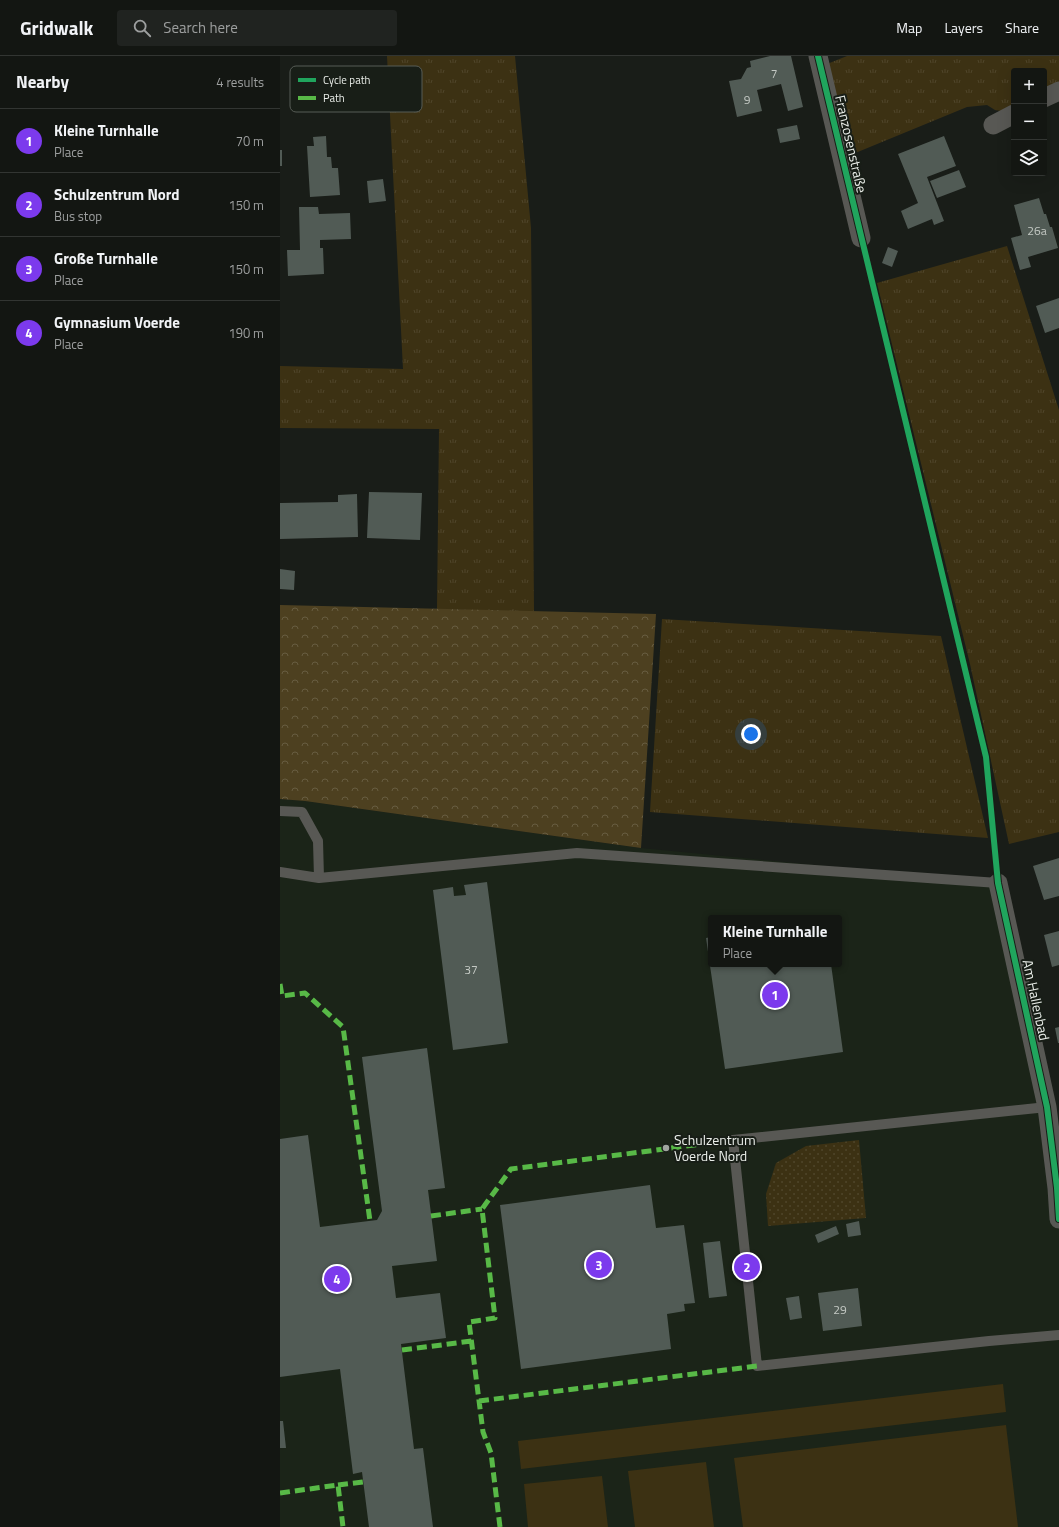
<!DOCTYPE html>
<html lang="en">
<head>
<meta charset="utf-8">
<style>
  body { margin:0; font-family:"Titillium Web",sans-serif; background:#202320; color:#f1f3f6 }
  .controls { position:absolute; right:12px; top:12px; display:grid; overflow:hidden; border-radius:4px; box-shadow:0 4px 16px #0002 }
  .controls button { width:36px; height:36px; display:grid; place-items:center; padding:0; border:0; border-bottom:1px solid #323532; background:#131612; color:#f1f3f6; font:20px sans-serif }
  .you { position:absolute; left:471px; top:678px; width:14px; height:14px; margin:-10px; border:3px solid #fff; border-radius:50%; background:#1a73e8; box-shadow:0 0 0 6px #1a73e833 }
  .badge { display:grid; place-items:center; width:26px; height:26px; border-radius:50%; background:#7c3aed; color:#fff; font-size:13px; font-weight:700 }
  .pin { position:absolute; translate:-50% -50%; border:2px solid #fff; box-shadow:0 1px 4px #0006 }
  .popup { position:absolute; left:428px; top:859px; width:134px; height:52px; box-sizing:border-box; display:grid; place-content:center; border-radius:4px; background:#131612; filter:drop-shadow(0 1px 3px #0005); font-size:13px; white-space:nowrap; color:#9d9f9f }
  .popup b { font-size:15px; color:#f1f3f6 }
  .popup::after { content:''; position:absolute; left:50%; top:100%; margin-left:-8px; border:8px solid transparent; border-top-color:#131612 }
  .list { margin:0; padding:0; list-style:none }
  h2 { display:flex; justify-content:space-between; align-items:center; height:52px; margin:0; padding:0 16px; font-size:17px }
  h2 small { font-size:13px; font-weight:400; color:#9d9f9f }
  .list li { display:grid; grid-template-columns:26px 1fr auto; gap:12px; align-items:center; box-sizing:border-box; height:64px; padding:0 16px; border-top:1px solid #323532 }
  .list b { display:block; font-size:15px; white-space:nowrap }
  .list p { margin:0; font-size:13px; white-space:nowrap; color:#9d9f9f }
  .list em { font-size:13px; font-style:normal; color:#9d9f9f }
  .icon { flex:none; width:22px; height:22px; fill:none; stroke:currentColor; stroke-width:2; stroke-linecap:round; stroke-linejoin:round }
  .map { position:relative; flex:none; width:779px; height:1471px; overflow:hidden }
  header { display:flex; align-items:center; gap:24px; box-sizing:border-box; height:56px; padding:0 20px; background:#131612; border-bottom:1px solid #323532 }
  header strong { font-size:19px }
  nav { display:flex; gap:22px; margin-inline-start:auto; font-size:14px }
  .search { width:280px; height:36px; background:#202320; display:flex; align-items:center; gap:10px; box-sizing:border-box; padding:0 14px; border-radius:4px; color:#9d9f9f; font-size:15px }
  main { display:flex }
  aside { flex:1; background:#131612 }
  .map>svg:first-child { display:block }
</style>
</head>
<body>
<header>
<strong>Gridwalk</strong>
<div class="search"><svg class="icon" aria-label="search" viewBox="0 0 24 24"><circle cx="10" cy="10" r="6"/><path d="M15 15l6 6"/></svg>Search here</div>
<nav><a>Map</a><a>Layers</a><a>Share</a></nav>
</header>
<main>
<aside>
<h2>Nearby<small>4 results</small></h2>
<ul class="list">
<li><span class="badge">1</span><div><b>Kleine Turnhalle</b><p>Place</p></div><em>70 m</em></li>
<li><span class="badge">2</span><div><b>Schulzentrum Nord</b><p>Bus stop</p></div><em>150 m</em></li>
<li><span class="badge">3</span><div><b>Große Turnhalle</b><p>Place</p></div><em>150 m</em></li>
<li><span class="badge">4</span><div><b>Gymnasium Voerde</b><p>Place</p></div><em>190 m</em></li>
</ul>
</aside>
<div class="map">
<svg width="779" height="1471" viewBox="0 0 779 1471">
  <defs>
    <pattern id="grass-tufts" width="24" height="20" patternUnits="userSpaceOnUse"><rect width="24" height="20" fill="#3c3113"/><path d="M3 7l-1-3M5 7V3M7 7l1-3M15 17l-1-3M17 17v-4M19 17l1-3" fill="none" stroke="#4f452a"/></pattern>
    <pattern id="forest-crowns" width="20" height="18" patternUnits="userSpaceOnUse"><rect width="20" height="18" fill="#4d4020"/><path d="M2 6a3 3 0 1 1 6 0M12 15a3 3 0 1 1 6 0" fill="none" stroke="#675c40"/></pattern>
    <pattern id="garden-dots" width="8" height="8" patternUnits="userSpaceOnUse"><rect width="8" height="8" fill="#3c3113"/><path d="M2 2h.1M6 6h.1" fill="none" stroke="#4f452a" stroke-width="1.8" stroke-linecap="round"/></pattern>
  </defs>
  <rect width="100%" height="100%" fill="#191d18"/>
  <path fill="#1b2418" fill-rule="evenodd" d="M0,743L25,745L361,792L718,827L779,1163V1471H0ZM431,862H559V908H431Z"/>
  <path fill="url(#grass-tufts)" d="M107,0H235L251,172L254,556L157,553L159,373L0,372V310L123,313Z
    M567,0H779V27L764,36V15H734V49L721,55L715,54L707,49L687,51L568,100L547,8Z
    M727,190L779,354V776L729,788L690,608L597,227Z
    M382,563L661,580L708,782L370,756Z"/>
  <path fill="url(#forest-crowns)" d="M0,549L376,558L361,792L25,745L0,743Z"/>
  <path fill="#3c3113" d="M723,1328L726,1356L241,1413L238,1385Z
    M726,1369L738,1471H463L454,1402Z
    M426,1406L434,1471H355L348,1415Z
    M322,1420L328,1471H248L244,1428Z"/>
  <path fill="url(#garden-dots)" d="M579,1084L586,1162L488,1170L486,1138L496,1107L526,1090Z"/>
  <path fill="#515b55" d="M490,0H511L523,51L508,55L501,28L477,34L482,55L457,61L449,25L461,23L467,12L471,11L470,5Z
    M26,21L46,31L39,46L19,36Z
    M517,69L520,83L500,87L497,73Z
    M46,80L47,101H51L52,112H58L60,139L30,141L27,90H34L33,81Z
    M664,80L676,110L647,121L664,165L654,169L652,163L628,173L621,155L638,147L618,98Z
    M0,94H2V110H0Z
    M679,114L686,131L657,142L650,125Z
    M103,123L106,145L89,147L87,125Z
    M759,142L764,158H766L770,171H772L778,192L748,201L751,211L740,214L731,182L742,179L734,149Z
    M19,151H38L39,158L70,157L71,183L40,184V192H43L44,218L8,220L7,194H20Z
    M608,191L618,195L612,211L602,207Z
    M779,242V272L765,277L756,250Z
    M89,436L142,437L140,484L87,482Z
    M77,438L78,481L0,483V447L58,446V439Z
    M0,513L15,515L14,534L0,533Z
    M779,802V840L764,844L753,810Z
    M207,826L228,987L173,994L153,834L173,831L174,840L186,839L184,829Z
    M779,875V909L772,911L764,879Z
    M431,881V908H551L563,996L445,1013L426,882Z
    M779,971V987H778L775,972Z
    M147,992L165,1132L148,1134L157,1205L112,1210L116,1242L160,1237L166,1282L121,1288L134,1393L143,1392L153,1471H89L82,1416L73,1418L60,1313L0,1321V1083L28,1079L40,1171L97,1164L102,1155L82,1001Z
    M370,1129L376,1172L404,1169L415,1247L404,1248L405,1255L387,1258L391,1293L241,1313L220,1149Z
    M579,1165L581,1179L568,1181L566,1168Z
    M556,1170L559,1178L538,1187L535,1179Z
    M440,1185L447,1240L429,1242L423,1187Z
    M578,1232L582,1270L543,1275L538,1237Z
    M519,1240L522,1262L510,1264L506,1242Z
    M0,1365H3L6,1392H0Z"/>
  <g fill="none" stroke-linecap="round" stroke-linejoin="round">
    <path stroke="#585854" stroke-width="10" d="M0,755L22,756L38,785L39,822
      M0,816L39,822L297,797L718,827
      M767,1051L453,1084L477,1310L709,1285L779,1279"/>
    <path stroke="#585854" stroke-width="19" d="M538,0L581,182
      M764,42L779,35
      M713,69L734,58
      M718,827L767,1051L777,1132L779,1163"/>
    <path stroke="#58b947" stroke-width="5" stroke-dasharray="10 5" stroke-linecap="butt" d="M0,928L2,940L25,937L63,971L90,1165
      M151,1160L202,1153
      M122,1294L192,1285
      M199,1345L477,1310
      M58,1429L83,1426
      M0,1437L58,1429L63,1471
      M220,1471L211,1397L203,1376L189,1266L215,1262L202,1153L231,1113L453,1084"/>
    <g stroke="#181e17" stroke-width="8">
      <path id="cycleway" d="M538,0L706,701L718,827L767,1051L777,1132L779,1163"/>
    </g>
    <use href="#cycleway" stroke="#20a55d" stroke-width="6"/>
  </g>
  <circle fill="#a1a5a0" stroke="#181e17" stroke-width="1.5" cx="386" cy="1092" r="4"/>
  <g text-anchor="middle" stroke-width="4" stroke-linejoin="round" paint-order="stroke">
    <g font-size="12" fill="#c4c9c4">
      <text x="494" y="22">7</text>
      <text x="467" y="48">9</text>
      <text x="757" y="179">26a</text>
      <text x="191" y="918">37</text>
      <text x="560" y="1258">29</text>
    </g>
    <g font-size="14" fill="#eaeee9" stroke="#181e17">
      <text transform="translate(571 88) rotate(77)" y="5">Franzosenstraße</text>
      <text transform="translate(756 944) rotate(78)" y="5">Am Hallenbad</text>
    </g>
    <g font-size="14" fill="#eaeee9" stroke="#181e17" text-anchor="start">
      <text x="394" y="1089">Schulzentrum<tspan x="394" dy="16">Voerde Nord</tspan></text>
    </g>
  </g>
  <rect x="10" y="10" width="132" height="46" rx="6" fill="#181e17" stroke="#575c56" stroke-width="1"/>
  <rect x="18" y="22" width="18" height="4" fill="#20a55d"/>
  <rect x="18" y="40" width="18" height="4" fill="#58b947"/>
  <g font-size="11" fill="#eaeee9">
    <text x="43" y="28">Cycle path</text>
    <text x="43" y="46">Path</text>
  </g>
</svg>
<div class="controls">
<button>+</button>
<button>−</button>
<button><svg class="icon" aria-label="layers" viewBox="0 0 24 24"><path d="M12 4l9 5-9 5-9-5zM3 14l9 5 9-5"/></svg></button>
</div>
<div class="you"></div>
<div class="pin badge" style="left:495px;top:939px">1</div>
<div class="popup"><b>Kleine Turnhalle</b>Place</div>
<div class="pin badge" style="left:467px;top:1211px">2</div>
<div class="pin badge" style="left:319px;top:1209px">3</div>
<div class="pin badge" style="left:57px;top:1223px">4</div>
</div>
</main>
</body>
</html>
